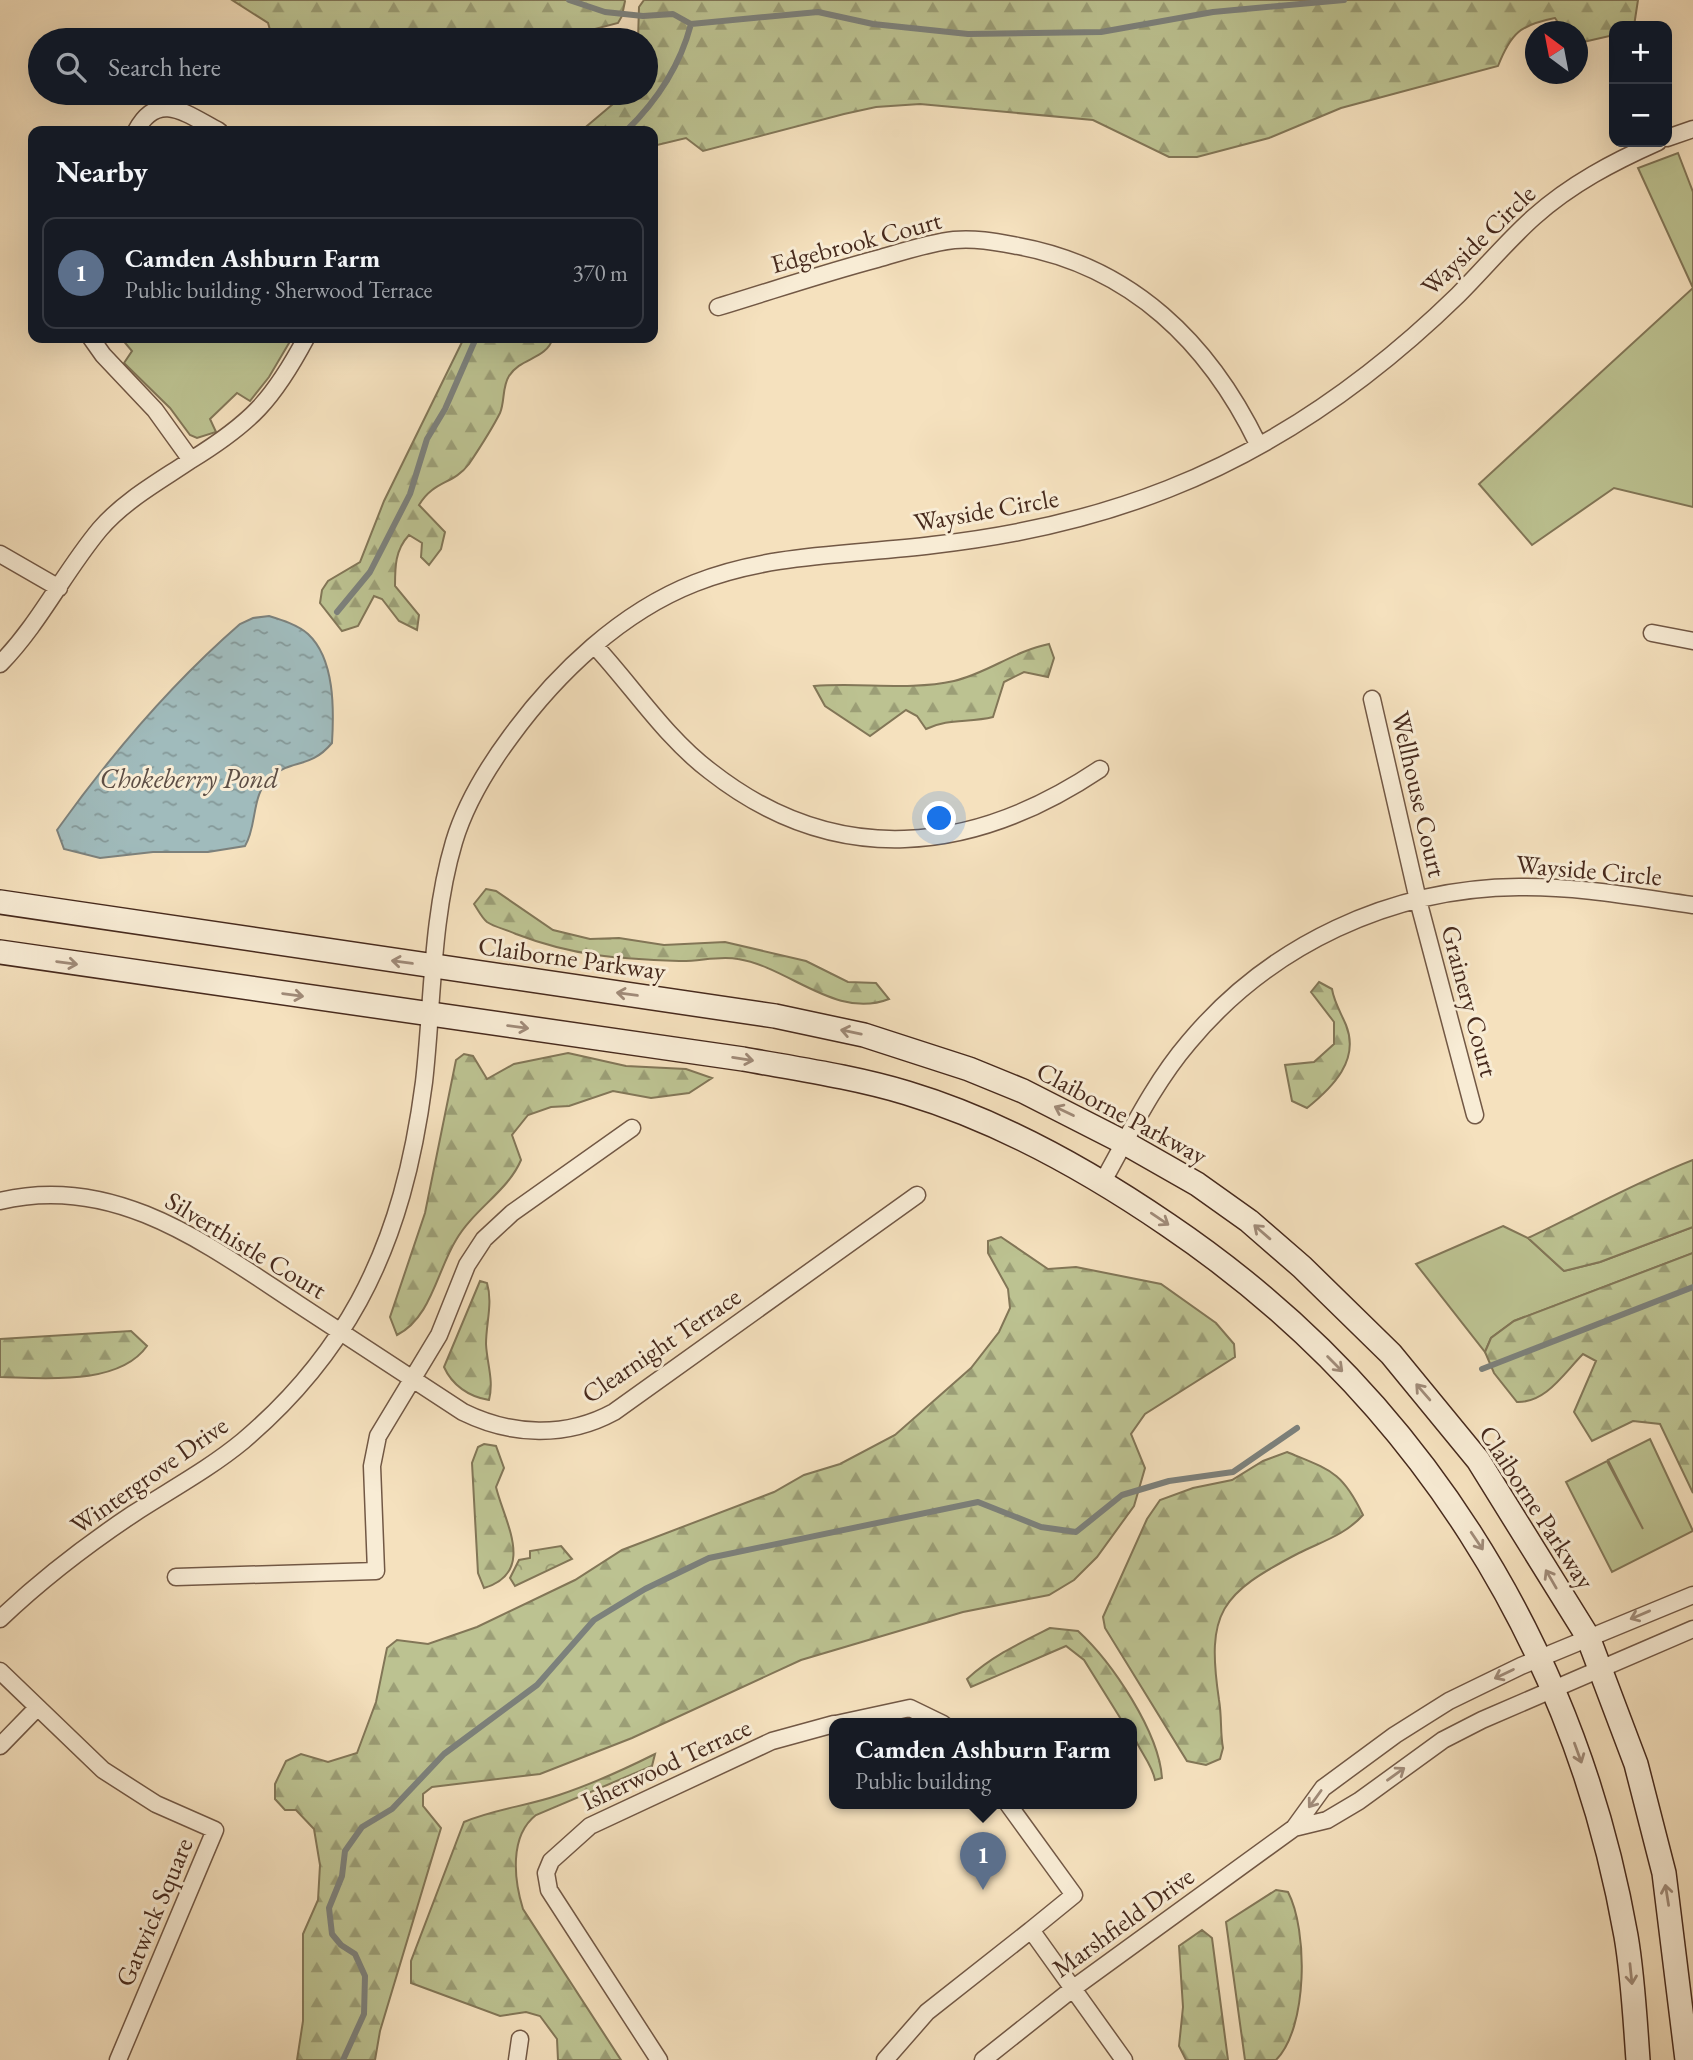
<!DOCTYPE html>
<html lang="en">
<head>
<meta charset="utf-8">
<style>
  body { margin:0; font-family:"EB Garamond",serif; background:#242831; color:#f1f3f6 }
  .controls { position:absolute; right:21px; top:21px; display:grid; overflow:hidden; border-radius:14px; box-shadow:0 7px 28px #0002 }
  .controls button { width:63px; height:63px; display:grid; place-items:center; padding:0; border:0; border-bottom:2px solid #363941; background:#171b24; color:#f1f3f6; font:35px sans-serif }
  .compass { position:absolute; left:1525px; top:21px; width:63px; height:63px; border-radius:50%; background:#171b24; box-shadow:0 7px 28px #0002; rotate:328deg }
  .you { position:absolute; left:940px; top:819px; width:24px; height:24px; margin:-18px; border:5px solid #fff; border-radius:50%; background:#1a73e8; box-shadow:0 0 0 10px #1a73e833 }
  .badge { display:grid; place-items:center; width:46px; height:46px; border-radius:50%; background:#0f766e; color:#fff; font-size:23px; font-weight:700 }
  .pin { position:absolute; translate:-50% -58px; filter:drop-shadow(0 2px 4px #0008) }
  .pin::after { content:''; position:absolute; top:37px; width:24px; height:21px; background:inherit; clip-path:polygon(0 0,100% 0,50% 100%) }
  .popup { position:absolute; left:829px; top:1718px; width:308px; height:91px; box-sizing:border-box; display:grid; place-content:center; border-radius:14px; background:#171b24; filter:drop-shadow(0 2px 5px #0005); font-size:23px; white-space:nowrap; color:#9ea1a6 }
  .popup b { font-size:26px; color:#f1f3f6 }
  .popup::after { content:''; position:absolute; left:50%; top:100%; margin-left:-14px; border:14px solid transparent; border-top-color:#171b24 }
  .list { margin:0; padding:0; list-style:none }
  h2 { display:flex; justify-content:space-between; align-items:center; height:91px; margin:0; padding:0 28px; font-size:30px }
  h2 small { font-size:23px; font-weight:400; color:#9ea1a6 }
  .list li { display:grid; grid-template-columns:46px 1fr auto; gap:21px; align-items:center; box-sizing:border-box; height:112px; margin:0 14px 14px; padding:0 14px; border:2px solid #363941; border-radius:14px }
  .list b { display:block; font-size:26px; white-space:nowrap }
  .list p { margin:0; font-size:23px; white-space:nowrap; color:#9ea1a6 }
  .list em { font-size:23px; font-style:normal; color:#9ea1a6 }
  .icon { flex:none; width:38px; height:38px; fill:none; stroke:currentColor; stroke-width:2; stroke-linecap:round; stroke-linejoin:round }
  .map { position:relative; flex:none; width:1693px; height:2060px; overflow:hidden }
  .search { position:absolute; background:#171b24; box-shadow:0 7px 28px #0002; left:28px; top:28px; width:630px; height:77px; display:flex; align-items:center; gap:18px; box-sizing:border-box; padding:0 24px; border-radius:38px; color:#9ea1a6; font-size:26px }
  .panel { position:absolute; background:#171b24; box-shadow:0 7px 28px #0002; left:28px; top:126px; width:630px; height:217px; border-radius:14px }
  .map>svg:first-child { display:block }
</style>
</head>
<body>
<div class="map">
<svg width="1693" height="2060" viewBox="0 0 1693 2060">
  <defs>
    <pattern id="forest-firs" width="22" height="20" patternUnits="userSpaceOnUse" patternTransform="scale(1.75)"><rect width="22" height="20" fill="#bcc291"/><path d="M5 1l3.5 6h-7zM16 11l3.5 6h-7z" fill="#9b9e76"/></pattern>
    <pattern id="park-crowns" width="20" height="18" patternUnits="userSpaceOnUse" patternTransform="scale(1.75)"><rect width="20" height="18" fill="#bcc291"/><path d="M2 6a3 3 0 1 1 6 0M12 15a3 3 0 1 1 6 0" fill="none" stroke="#9b9e76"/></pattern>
    <pattern id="water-ripples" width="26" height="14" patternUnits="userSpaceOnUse" patternTransform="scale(1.75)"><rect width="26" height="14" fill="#a0bbbc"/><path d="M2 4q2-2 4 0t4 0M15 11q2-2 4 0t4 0" fill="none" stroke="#849898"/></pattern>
  </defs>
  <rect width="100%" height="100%" fill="#f5e1be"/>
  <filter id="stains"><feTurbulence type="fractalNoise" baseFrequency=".00286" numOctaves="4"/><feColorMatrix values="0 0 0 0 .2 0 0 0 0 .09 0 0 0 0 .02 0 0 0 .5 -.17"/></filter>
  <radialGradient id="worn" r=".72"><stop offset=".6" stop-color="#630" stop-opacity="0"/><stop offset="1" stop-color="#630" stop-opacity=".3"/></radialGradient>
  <path fill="#bcc291" stroke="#827657" stroke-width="2" d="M1678,153L1693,192V507L1614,488L1532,545L1479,484L1693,288L1638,168Z
    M121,338H292L269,377L250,401L237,393L210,419L216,432L197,438L190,435L170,408L124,363L132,351Z
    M1503,1226L1528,1238L1564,1271L1600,1262L1693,1227V1253L1514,1321L1491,1338L1485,1352L1416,1264Z
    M1650,1439L1693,1531L1612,1572L1566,1482L1607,1461L1643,1529L1608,1460Z"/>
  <path fill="url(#forest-firs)" stroke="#827657" stroke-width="2" d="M232,0H624L625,1L622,16L618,23L553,40L480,31L470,40H273L268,23Z
    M644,0H1638L1634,26H1614V35L1579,43L1578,32L1564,31L1555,18C1520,25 1511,33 1498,66L1341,108L1269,138L1197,157H1169L1093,120L920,104L876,107L844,114L703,151L686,138L653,146V131H581L626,93H646V40H638L639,7Z
    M464,338H553C546,360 521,357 509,376C502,387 505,401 500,413C492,429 479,449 469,464C453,485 434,480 419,505L445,532L441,549L429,565L421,557L422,543L409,535C395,550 395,567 395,586L419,615L417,630L399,621L382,599L374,596L358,626L342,631L320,603L322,590L328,581L360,562L384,501Z
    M1049,644L1054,658L1048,677L1024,672L1004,682L993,717C969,723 948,718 926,729L917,716L906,710L870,736L825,706L814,686C860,682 909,691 954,681C988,673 1014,651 1049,644Z
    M486,889L496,891L553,930L590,939L619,938L664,945L725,942L806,961L848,982L876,983L889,999C836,1020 789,967 738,959C719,955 698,962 679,961C619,959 573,956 516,934C508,930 494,927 487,922C482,918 478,910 474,904Z
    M1319,982L1332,989C1334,1002 1341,1013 1346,1025C1360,1060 1333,1087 1307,1108L1292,1101L1285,1065L1314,1062L1334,1044V1022L1311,992Z
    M568,1053L626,1066L686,1069L712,1078L689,1093L651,1098L613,1091L569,1106L551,1107L528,1115L512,1135L521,1160C508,1191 474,1209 456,1240C437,1271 431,1318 397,1335L390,1317L425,1213L456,1060L464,1054L473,1056L487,1079L514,1064Z
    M1693,1160V1227L1600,1262L1564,1271L1528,1238C1583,1212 1636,1182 1693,1160Z
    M1001,1237L1048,1269L1076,1267L1161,1284L1216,1323L1234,1344L1235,1357L1145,1414L1131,1434L1145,1468L1134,1506L1097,1557L1074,1580L1049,1595L963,1612L801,1660L632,1738L540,1774L432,1787L423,1794V1806L441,1828L380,2031L375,2060H297L303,2021V1934L318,1900L320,1865L314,1829L296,1810H285L275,1799V1784L286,1761L301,1754L328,1762L357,1753L376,1702L387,1648L397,1640L428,1644L477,1627L575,1580L622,1550L774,1492L804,1475L840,1464L895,1435L971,1368L999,1332L1010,1308L1008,1289L988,1253V1241Z
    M1693,1253V1493L1660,1424L1633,1421L1592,1441L1574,1412L1596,1361L1583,1354C1564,1373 1546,1403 1517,1402L1494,1373L1485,1352L1491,1338L1514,1321Z
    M480,1281L487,1283C493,1303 486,1323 486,1344C487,1364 494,1380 489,1400C469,1397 452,1385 444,1367Z
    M131,1331L147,1346C119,1386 44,1378 0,1377V1339Z
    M484,1444L496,1446L504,1468L496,1487C504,1521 537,1572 484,1588L478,1573L472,1463L478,1447Z
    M1287,1452C1330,1470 1342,1471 1363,1515C1345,1535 1323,1541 1299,1553C1220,1594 1206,1612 1219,1700C1222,1717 1220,1732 1223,1748L1220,1759L1206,1765L1187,1761L1105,1628L1103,1617L1147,1519L1160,1500L1193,1488L1232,1480L1263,1461Z
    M1050,1628L1078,1631C1112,1662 1159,1732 1162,1778L1155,1780C1151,1759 1132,1745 1132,1724H1124L1084,1660L1066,1646L971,1687L967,1679C992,1656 1020,1643 1050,1628Z
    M655,1754L652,1766L536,1815C509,1836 514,1880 523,1909L621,2060H558L557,2039L540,2016L526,2012L500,2016L411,1983V1961L464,1822C495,1809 527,1806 559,1795C592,1784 623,1770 655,1754Z
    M1276,1890L1288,1892C1308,1930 1308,2028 1276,2060H1245L1226,1922Z
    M1202,1930L1212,1938L1228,2060H1186L1179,2046L1183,2007L1179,1946Z"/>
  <path fill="url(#park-crowns)" stroke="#827657" stroke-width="2" d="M561,1546L572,1559L515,1586L510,1578L519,1560L530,1558V1551Z"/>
  <path fill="url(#water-ripples)" stroke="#7c817c" stroke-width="2" d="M269,616C282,620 298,625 308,634C335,659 334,710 332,743C310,769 293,759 272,776C250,794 258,825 245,846L208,852H153L100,858L64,849L57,830C110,756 171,684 240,624L253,618Z"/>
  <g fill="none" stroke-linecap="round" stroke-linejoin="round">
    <path stroke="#7c817c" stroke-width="6" d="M569,0L605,12L643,16L673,14L691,24L818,12L873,24L968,34L1101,32L1213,12L1344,0
      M626,131C657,101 680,66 691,24
      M337,612L370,572L410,494L427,439L445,409L476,338
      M1482,1369L1693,1287
      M343,2060L364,2014L365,1976L355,1954L341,1945L332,1934L329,1908L342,1876L345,1851L362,1827L392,1809L444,1754L537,1685L594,1620L645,1589L709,1558L978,1502L1041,1527L1076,1532L1122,1495L1169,1481L1233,1472L1297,1428"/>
    <g stroke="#725845" stroke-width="19">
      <path id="street" d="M136,131C158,89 188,115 219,131
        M1667,138L1693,129
        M718,307C771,291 824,273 877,259C902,252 928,243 954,240C976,238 996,242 1018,246C1132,267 1209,343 1258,444
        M91,338L103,355L155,410L191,460C251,423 273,400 306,338
        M0,554L59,588
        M1652,633L1693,641
        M595,646C633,687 665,737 710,771C836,870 973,854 1100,769
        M0,664C40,623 64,572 100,529C125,500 160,481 191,460
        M1372,699L1418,900L1475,1115
        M1102,1183C1129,1135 1153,1084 1189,1042C1270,945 1391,888 1519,887C1577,886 1636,897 1693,905
        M0,1201C115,1173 208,1245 298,1304C353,1340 408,1376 463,1412C512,1436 566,1438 614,1412L917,1195
        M176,1577L376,1571L372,1466L378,1436L439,1335L467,1265L484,1239L512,1213L632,1128
        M0,1619C41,1580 85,1546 133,1514C170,1490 209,1469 243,1441C289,1402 330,1354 359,1301C396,1233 414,1159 424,1082C433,1003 431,919 454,842C465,805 488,767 511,736C557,673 621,612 695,583C770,553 854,555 933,545C1014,536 1092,519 1168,489C1277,446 1375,376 1458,295C1484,269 1507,241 1534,217C1571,184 1613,162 1658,142
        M0,1671L103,1770L156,1804L215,1830L118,2060
        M836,1724L910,1708L943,1724
        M0,1746L37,1708
        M1008,1804L1074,1895L1031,1930L1124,2060
        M1294,1828L1327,1820L1359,1801L1443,1740L1482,1720L1693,1629
        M517,2060L520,2039
        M659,2060L549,1890L546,1873L551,1861L590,1826L772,1741L834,1724
        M885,2060L927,2012L1031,1930
        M983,2060L1075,1987L1294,1828L1323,1788L1395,1735L1449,1701L1521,1666L1693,1595"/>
    </g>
    <g stroke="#472a1d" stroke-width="26">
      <path id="secondary" d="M0,902L775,1016L864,1035L969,1069L1023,1091L1125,1143L1197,1184L1249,1221L1302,1267L1391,1354L1478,1460L1588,1637L1636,1764L1664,1873L1687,2060
        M0,952L743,1059C798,1069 854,1077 907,1093C1000,1121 1089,1171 1168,1225C1415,1392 1574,1643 1626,1936C1633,1977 1635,2019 1638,2060"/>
    </g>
    <use href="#street" stroke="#f8ecd5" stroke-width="16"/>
    <use href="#secondary" stroke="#f8ecd5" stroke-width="23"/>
  </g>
  <defs><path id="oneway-shaft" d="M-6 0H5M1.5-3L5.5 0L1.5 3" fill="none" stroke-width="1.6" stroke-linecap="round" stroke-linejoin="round" transform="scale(1.75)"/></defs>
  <g stroke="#a08b79">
    <use href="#oneway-shaft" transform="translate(402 962) rotate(-172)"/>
    <use href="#oneway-shaft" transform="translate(67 963) rotate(8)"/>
    <use href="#oneway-shaft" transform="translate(627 994) rotate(-172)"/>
    <use href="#oneway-shaft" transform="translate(293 995) rotate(8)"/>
    <use href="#oneway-shaft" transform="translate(518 1027) rotate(8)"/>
    <use href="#oneway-shaft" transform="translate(851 1032) rotate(-168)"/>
    <use href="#oneway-shaft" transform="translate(743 1059) rotate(9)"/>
    <use href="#oneway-shaft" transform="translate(1064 1111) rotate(-154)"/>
    <use href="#oneway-shaft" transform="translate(1160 1219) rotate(34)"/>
    <use href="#oneway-shaft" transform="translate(1262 1232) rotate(-139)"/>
    <use href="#oneway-shaft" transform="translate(1335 1364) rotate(45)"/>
    <use href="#oneway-shaft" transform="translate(1423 1392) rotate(-131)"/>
    <use href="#oneway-shaft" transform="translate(1477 1541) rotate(56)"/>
    <use href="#oneway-shaft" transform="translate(1551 1579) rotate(-120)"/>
    <use href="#oneway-shaft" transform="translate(1640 1615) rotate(157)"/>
    <use href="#oneway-shaft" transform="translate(1504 1674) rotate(154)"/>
    <use href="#oneway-shaft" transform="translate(1578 1753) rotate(70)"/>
    <use href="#oneway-shaft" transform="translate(1396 1774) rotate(-36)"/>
    <use href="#oneway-shaft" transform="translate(1315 1799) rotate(126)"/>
    <use href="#oneway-shaft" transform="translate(1667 1895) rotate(-99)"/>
    <use href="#oneway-shaft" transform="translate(1631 1974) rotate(84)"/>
  </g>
  <g text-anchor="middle" stroke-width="6" stroke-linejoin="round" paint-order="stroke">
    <g font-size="26" fill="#472a1d" stroke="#f8ecd5">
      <text transform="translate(1478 240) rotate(-44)" y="9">Wayside Circle</text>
      <text transform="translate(856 242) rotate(-15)" y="9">Edgebrook Court</text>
      <text transform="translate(986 510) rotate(-10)" y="9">Wayside Circle</text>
      <text transform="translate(1419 794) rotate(77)" y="9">Wellhouse Court</text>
      <text transform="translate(1589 870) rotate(5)" y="9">Wayside Circle</text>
      <text transform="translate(572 958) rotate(8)" y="9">Claiborne Parkway</text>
      <text transform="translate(1470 1001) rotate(75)" y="9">Grainery Court</text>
      <text transform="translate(1122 1113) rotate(28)" y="9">Claiborne Parkway</text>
      <text transform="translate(246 1245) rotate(31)" y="9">Silverthistle Court</text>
      <text transform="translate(661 1345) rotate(-34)" y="9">Clearnight Terrace</text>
      <text transform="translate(149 1475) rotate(-35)" y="9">Wintergrove Drive</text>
      <text transform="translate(1537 1507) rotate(57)" y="9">Claiborne Parkway</text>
      <text transform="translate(666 1764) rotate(-25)" y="9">Isherwood Terrace</text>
      <text transform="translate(154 1912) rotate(-67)" y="9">Gatwick Square</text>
      <text transform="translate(1123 1922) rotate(-36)" y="9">Marshfield Drive</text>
    </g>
    <g font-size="28" font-style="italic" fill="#5d4e45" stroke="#f8ecd5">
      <text x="189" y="788">Chokeberry Pond</text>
    </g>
  </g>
  <rect width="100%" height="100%" filter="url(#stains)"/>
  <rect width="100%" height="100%" fill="url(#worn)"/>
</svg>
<div class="controls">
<button>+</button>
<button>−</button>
</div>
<svg class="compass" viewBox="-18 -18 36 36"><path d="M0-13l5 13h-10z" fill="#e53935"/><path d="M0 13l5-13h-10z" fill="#9ea1a6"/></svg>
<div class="you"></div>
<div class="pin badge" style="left:983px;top:1890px;background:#5c6f8a">1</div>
<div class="popup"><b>Camden Ashburn Farm</b>Public building</div>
<div class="search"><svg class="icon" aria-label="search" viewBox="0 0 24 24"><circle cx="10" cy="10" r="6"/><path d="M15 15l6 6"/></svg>Search here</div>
<section class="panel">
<h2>Nearby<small></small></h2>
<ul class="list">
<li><span class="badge" style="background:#5c6f8a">1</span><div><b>Camden Ashburn Farm</b><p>Public building · Sherwood Terrace</p></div><em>370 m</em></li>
</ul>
</section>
</div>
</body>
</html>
